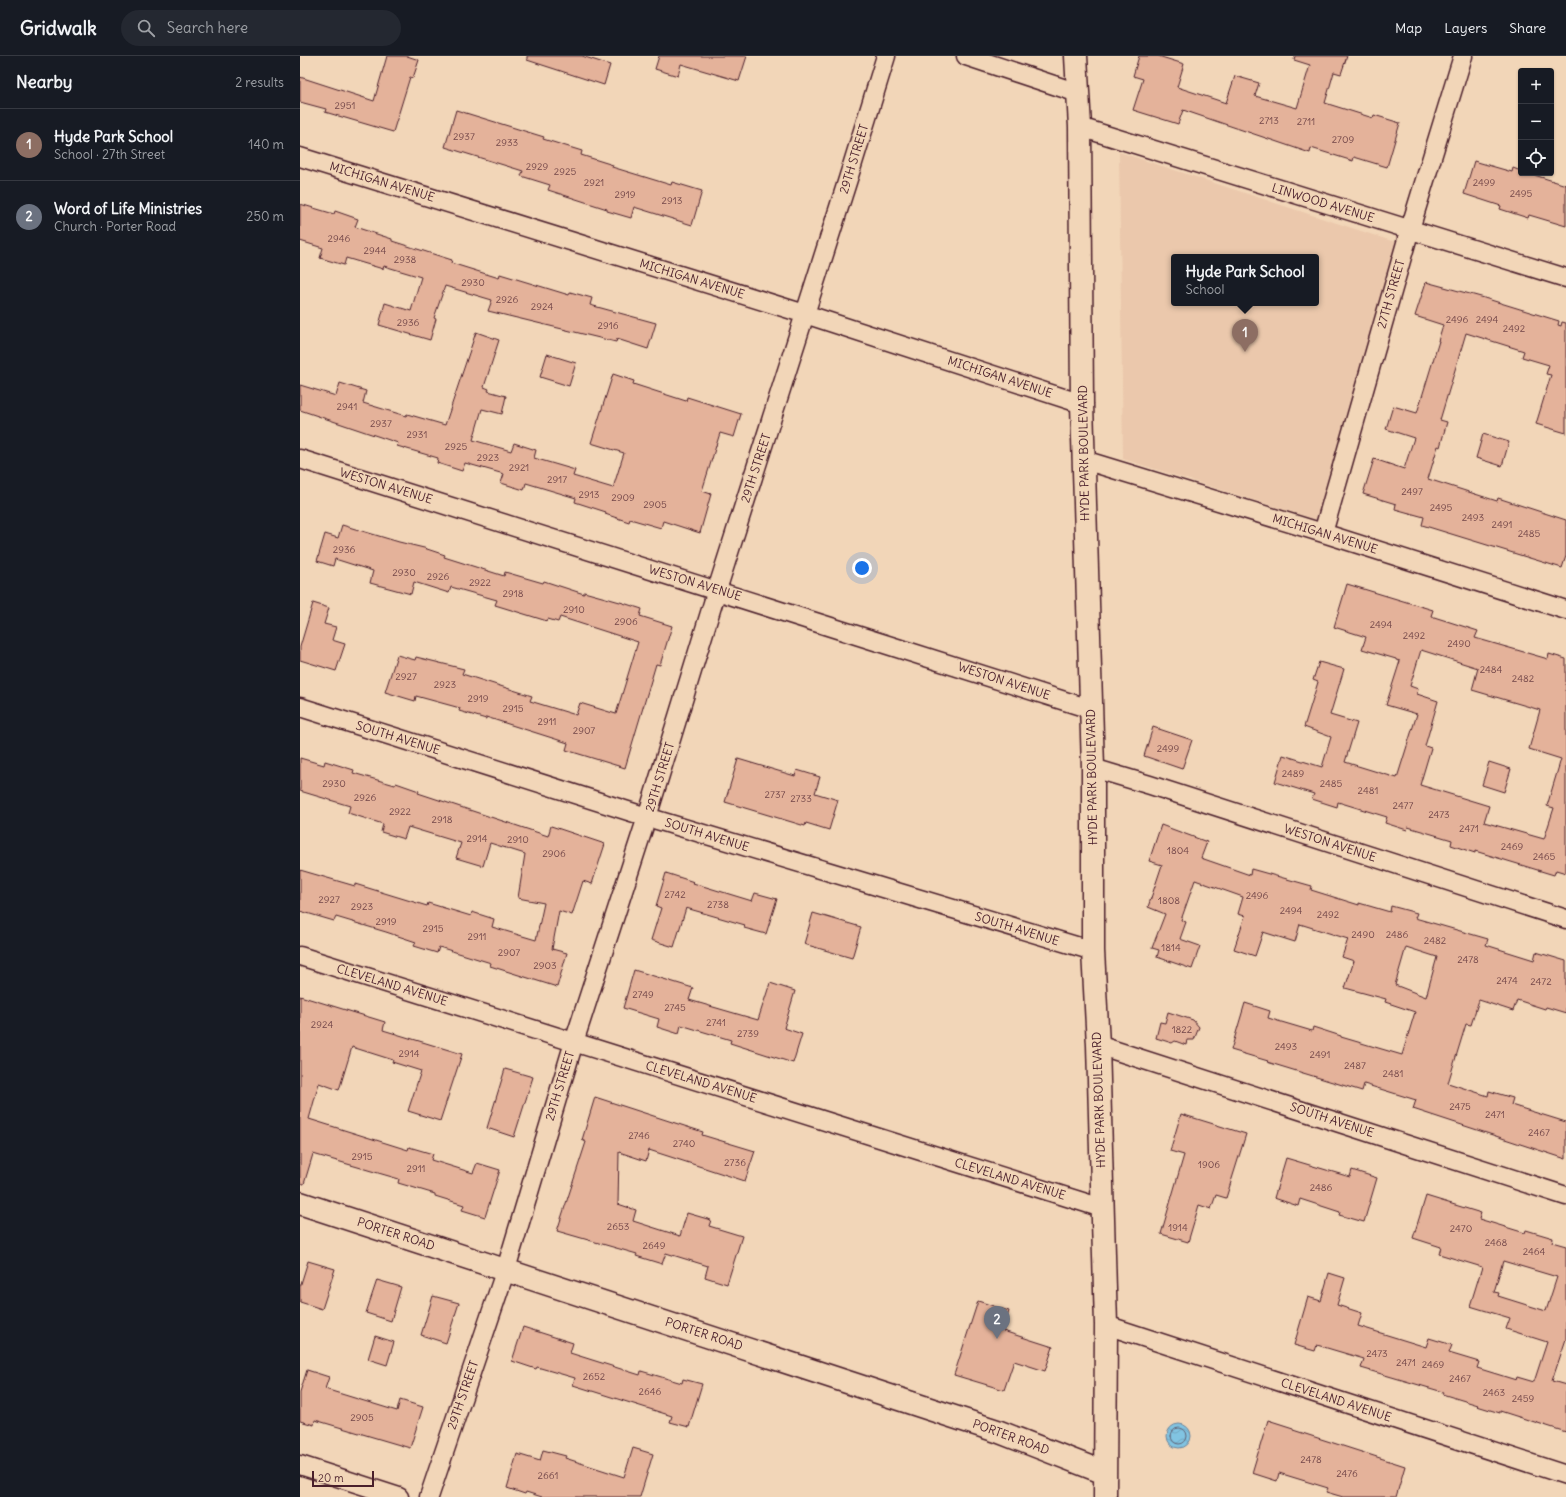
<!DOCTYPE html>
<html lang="en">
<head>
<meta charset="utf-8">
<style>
  body { margin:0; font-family:Delius,sans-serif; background:#242831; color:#f1f3f6 }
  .controls { position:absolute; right:12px; top:12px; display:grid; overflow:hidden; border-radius:4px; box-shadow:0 1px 3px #0004 }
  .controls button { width:36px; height:36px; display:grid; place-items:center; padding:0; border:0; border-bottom:1px solid #363941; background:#171b24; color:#f1f3f6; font:20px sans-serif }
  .scale { position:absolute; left:12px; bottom:10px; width:62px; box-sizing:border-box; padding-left:4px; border:2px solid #4a1f2b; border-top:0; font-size:11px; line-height:14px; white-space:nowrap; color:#4a1f2b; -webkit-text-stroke:3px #f2d6b8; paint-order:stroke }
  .you { position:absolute; left:562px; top:512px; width:14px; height:14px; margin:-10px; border:3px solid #fff; border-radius:50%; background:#1a73e8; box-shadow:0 0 0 6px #1a73e833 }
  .badge { display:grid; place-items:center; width:26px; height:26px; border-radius:50%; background:#ea580c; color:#fff; font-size:13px; font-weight:700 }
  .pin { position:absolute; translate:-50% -33px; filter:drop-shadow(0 1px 2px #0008) }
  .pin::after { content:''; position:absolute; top:21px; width:14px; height:12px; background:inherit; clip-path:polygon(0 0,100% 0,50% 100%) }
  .popup { position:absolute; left:871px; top:198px; width:148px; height:52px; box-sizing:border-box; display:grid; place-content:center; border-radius:4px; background:#171b24; filter:drop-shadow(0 1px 3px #0005); font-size:13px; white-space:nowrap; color:#9ea1a6 }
  .popup b { font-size:15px; color:#f1f3f6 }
  .popup::after { content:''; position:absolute; left:50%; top:100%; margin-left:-8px; border:8px solid transparent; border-top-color:#171b24 }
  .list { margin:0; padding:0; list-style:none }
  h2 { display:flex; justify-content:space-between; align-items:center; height:52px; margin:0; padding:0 16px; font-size:17px }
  h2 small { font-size:13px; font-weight:400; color:#9ea1a6 }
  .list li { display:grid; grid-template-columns:26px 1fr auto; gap:12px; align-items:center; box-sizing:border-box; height:72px; padding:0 16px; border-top:1px solid #363941 }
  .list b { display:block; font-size:15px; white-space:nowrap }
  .list p { margin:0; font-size:13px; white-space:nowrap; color:#9ea1a6 }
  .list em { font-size:13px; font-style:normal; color:#9ea1a6 }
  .icon { flex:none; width:22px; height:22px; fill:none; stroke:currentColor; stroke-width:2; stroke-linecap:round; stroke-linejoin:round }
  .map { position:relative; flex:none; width:1266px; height:1441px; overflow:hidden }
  header { display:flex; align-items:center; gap:24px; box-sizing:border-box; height:56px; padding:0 20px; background:#171b24; border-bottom:1px solid #363941 }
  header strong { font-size:19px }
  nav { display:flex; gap:22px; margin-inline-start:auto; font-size:14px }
  .search { width:280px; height:36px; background:#242831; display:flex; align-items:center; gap:10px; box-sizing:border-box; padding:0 14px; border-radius:22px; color:#9ea1a6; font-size:15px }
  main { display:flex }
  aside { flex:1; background:#171b24 }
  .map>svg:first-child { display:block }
</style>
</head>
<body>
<header>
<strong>Gridwalk</strong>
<div class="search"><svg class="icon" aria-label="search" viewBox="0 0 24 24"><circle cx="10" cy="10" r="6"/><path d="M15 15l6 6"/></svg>Search here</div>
<nav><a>Map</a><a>Layers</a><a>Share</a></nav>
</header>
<main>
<aside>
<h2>Nearby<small>2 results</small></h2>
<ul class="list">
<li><span class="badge" style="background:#8d6e63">1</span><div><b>Hyde Park School</b><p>School · 27th Street</p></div><em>140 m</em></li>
<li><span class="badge" style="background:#6b7280">2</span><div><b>Word of Life Ministries</b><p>Church · Porter Road</p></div><em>250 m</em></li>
</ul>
</aside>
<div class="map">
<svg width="1266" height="1441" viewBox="0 0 1266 1441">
  <defs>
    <pattern id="water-waves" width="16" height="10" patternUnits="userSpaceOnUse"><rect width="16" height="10" fill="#81c4e2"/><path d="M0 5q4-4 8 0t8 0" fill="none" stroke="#71a8c2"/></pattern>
  </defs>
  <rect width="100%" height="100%" fill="#f2d6b8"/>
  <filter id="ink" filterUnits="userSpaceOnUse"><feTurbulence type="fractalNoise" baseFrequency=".025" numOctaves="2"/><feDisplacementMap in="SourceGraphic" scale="8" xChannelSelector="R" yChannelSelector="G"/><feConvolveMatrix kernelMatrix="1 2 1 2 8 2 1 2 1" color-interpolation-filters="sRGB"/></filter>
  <g filter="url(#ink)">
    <path fill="#ebc8ac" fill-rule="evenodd" d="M819,96L1101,188L1017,464L823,403ZM874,201H1016V247H874Z"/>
    <path fill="url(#water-waves)" stroke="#6b8299" d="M867 1380a12 12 0 1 1 24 0a12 12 0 1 1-24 0Z"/>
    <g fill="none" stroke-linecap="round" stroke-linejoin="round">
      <path stroke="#606174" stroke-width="1" d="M871 1380a8 8 0 1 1 16 0a8 8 0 1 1-16 0Z"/>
    </g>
    <path fill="#e4b29a" stroke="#4a1f2b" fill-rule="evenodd" d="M87,0H107L119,4L113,22L110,21L93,76L25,56L26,53L0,46V21L74,45Z
      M227,0H282L310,9L304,29L227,4Z
      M359,0H447L439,25L381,8L378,20L355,13Z
      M839,0H858L884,8L877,31L926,47L935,20L959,27L955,40L997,52L1010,9L994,4L995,0H1047L1041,18L1034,16L1025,47L1073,62L1074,59L1100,67L1087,111L1054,101L1053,105L1011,92L1010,97L883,54L878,68L833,54L843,23L833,20Z
      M156,54L244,81L243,83L282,95L281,99L313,109L312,111L371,129L372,126L402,135L392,169L334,151L331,162L307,155V153L248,134L250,129L221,120L223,115L145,91Z
      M1174,105L1212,116L1213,112L1221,115V117H1228L1266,129V170L1229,159L1228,162L1200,153L1201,150L1164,138Z
      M0,148L34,158L35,155L58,163L55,171L92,183V185L152,204L151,207L199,222L200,218L269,239L270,236L292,242L290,249L356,267L348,293L317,283L316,286L188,255L192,244L145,230L134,262L136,263L130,284L79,269L85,247L111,255L121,221L84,210L83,213L46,202L44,209L20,202L23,192L0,185Z
      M1126,226L1181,241L1259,265L1258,269L1261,270L1262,266L1266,267V377L1236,368L1251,319L1246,318L1249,309L1222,301L1224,295L1166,277L1140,364L1147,366L1140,391L1138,390L1128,423L1197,445L1198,442L1266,464V500L1262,512L1122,469L1124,461L1095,453L1096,448L1063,438L1074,403L1104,413L1114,382L1086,373L1093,350L1117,357L1139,285H1138L1143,269L1115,260Z
      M176,276L199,284L184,331L189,333L188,335L206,340L202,358L182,353L173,384L211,395L214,387L236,394L234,402L275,414L273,420L313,432L324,397L291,387L313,318L334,325L333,328L386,345L387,341L441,358L434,381L420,377L402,435L411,438L400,477L363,465L361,472L330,463L329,466L305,458L306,456L275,446L276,442L226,427L224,434L201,427L204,418L165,407L162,415L137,407L138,402L97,390L98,387L0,354V329L36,340L40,327L66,335L63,347L106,360L107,358L145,369Z
      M247,298L276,307L269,330L240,321Z
      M1183,378L1209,386L1202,410L1176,402Z
      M42,469L99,486L124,492L145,499L144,501L204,520L205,516L243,527L244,525L284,538V536L320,546L342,553L340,560L372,570L360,609L356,608L325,712L266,694L268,687L186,661V663L159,655L160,652L116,640L115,645L85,636L97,599L115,604L116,601L164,613L162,618L232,640L230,645L276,659L280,647L316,658L338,586L260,561L258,566L248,563L247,565L195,549L197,544L151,531L149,537L114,526L111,538L70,527L73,515L35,503L33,510L17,505L25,478L38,482Z
      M1047,528L1133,554L1131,560L1178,575L1175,582L1248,603L1249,598L1266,603V817L1256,814L1254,819L1175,795V797L1151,789L1152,784L1108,771L1107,774L1085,767L1087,761L1038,746L1037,751L1012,743L1014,738L975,726L983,699L1022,711L1031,681L1004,671L1018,626L1013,624L1019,606L1044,613L1030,659L1057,667L1045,706L1097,722L1117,658L1086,649L1100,605L1096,604V603L1062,593L1066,581L1034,571ZM1121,594L1178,612L1172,634L1240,654L1229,693L1261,703L1247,750L1254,752L1244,783L1184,766L1189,750L1120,729L1131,692L1125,690L1138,645L1117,638L1118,633L1110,630Z
      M13,547L29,552L24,568L36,571L32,584L45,588L36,615L0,604V591Z
      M853,671L892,684L882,713L844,700Z
      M0,702L24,709L25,705L54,714L53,717L95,729L96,727L119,735L118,737L248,780L251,770L305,788L292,828L283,825L272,859L259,855L252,893L267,897L257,931L190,910L191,907L139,891L137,897L114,890L116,886L86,876L36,861L34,865L0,855V814L55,830V828L127,850L128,847L171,860L172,856L194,863L192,871L236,884L244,847L218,842L225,798L190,787L183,810L156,802L161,787L108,771L104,783L81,776L83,768L48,757L50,750L0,735Z
      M438,703L495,720L497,714L520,721L515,737L538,744L529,774L506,767L505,770L425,746Z
      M1189,706L1211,713L1204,736L1182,729Z
      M861,769L907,786L901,802L950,819L951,813L1012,830L1011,834L1059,849V847L1090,856L1091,850L1117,857L1115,862L1188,883L1186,889L1234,904L1236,896L1266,905V957L1246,951L1245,953L1217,944L1213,955L1179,944L1171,969L1166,968L1148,1027L1188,1040L1189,1035L1213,1042L1211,1049L1266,1066V1103L1113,1053L1116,1044L1064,1028L1062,1035L967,1006L968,1005L931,994L945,947L970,955L968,962L1012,975L1013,971L1041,980V981L1102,999L1115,956L1085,946L1086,943L1045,932L1054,905L1042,901L1048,883L1000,868L995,886L963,876L955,900L934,893L945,860L938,858L943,841L895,824L881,864L886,866L880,883L900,890L892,913L857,901L859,894L852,892L865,858L848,851L862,809L849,805ZM1106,891L1137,901L1126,941L1095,929Z
      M366,817L394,826L393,827L452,845L455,837L477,843L466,878L444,872L445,869L386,852L374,891L351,884L361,852L356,850Z
      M513,857L561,871L552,902L504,888Z
      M334,914L393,932L389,944L458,964L470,927L495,935L484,972L502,978L493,1007L430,987L431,984L381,969L379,978L357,971L359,963L323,952Z
      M0,940L85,966L83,974L162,998L140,1065L108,1055L121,1015L92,1006L93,1004L52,991L39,1034L19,1027L9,1063L108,1094L109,1091L133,1098L131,1104L173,1117L177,1107L200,1114L185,1161L162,1154L164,1149L135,1140V1138L98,1127L99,1123L13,1098L4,1128L0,1127Z
      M868,956L893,964L899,971L894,984H887L886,989L875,985L872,987L856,982L860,966L865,967Z
      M205,1013L233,1021L214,1081L187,1072Z
      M295,1041L403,1076L402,1079L455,1095L445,1125L349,1094L346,1105L319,1096L318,1148L336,1154L333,1165L380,1180L387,1157L411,1164L409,1170L442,1180L427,1228L405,1221L408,1210L366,1197L362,1208L336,1200L337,1198L257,1175L286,1086L282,1084Z
      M881,1058L946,1078L926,1142L916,1139L911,1153L899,1149L888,1186L861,1178L884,1099L870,1095Z
      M986,1102L1050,1121L1052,1114L1077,1122L1064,1166L1039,1159L1040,1156L1000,1143L998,1150L974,1142Z
      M1126,1140L1181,1157L1179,1163L1225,1177L1226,1174L1253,1182L1252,1186L1266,1190V1283L1252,1325L1266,1329V1376L1200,1355V1357L1177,1350L1178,1349L1142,1338L1143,1336L1061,1312L1064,1303L1017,1289L1015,1295L994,1289L1008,1241L1021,1245L1029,1217L1045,1222L1037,1249L1062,1257L1058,1270L1126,1291L1129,1282L1152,1289L1149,1297L1179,1306L1177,1312L1216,1324L1217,1321L1234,1326L1247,1286L1206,1273L1210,1262L1170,1250L1182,1211L1139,1198L1141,1191L1113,1182ZM1203,1205L1257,1221L1246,1255L1198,1240L1199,1237L1194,1236Z
      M8,1205L35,1213L22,1253L0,1246V1231Z
      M77,1224L101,1231L91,1265L66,1257Z
      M133,1240L159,1247L146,1287L121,1279Z
      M678,1245L709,1255L703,1275L753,1291L745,1315L714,1305L704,1334L654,1319Z
      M223,1271L273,1287L270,1297L340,1319L341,1315L382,1327L383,1323L402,1328L389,1371L370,1366L372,1360L273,1329L275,1322L237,1311L236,1313L212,1305Z
      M75,1280L94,1286L87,1309L68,1303Z
      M7,1314L29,1321L25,1333L97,1355L100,1344L123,1351L110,1392L15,1364L14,1369L0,1365V1336Z
      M968,1364L993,1372V1374L1105,1410L1096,1441H1043L1026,1436L1028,1432L979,1417L977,1425L952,1417Z
      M333,1392L353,1398L340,1441H242L226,1436L225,1438L207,1432L217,1398L240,1405L243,1394L266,1400L265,1402L324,1421Z"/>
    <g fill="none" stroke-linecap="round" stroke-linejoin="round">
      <g stroke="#4a1f2b" stroke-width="21">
        <path id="street" d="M666,0L778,37
          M780,71L1266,222
          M0,101L505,258L782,348
          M0,403L790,653
          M784,404L1023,477L1266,554
          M1023,477L1110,173L1163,0
          M0,651L347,761L793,895
          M793,712L850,729L1266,863
          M0,900L802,1152
          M798,989L1266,1140
          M806,1269L1266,1419
          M0,1409L99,1441
          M129,1441L206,1213L274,986L347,761L417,534L548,123L586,0"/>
      </g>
      <g stroke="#4a1f2b" stroke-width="25">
        <path id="secondary" d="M776,0L780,71L782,348L793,712V895L798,989L806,1269L805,1441
          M0,1147L697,1375L805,1417"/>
      </g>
      <use href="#street" stroke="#f2d6b8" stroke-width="18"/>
      <use href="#secondary" stroke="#f2d6b8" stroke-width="22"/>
    </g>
  </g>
  <g text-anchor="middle" stroke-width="3" stroke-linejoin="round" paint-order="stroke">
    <g font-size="10" fill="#704447">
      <text x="45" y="53">2951</text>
      <text x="969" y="68">2713</text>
      <text x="1006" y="69">2711</text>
      <text x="164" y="84">2937</text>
      <text x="1043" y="87">2709</text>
      <text x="207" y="90">2933</text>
      <text x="237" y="114">2929</text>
      <text x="265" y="119">2925</text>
      <text x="294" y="130">2921</text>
      <text x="1184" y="130">2499</text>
      <text x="1221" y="141">2495</text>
      <text x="325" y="142">2919</text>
      <text x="372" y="148">2913</text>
      <text x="39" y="186">2946</text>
      <text x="75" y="198">2944</text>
      <text x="105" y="207">2938</text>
      <text x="173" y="230">2930</text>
      <text x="207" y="247">2926</text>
      <text x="242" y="254">2924</text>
      <text x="1157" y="267">2496</text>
      <text x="1187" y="267">2494</text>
      <text x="108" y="270">2936</text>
      <text x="308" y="273">2916</text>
      <text x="1214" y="276">2492</text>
      <text x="47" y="354">2941</text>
      <text x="81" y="371">2937</text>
      <text x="117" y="382">2931</text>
      <text x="156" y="394">2925</text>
      <text x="188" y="405">2923</text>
      <text x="219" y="415">2921</text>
      <text x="257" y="427">2917</text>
      <text x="1112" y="439">2497</text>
      <text x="289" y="442">2913</text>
      <text x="323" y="445">2909</text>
      <text x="355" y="452">2905</text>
      <text x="1141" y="455">2495</text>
      <text x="1173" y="465">2493</text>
      <text x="1202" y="472">2491</text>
      <text x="1229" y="481">2485</text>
      <text x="44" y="497">2936</text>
      <text x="104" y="520">2930</text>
      <text x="138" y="524">2926</text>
      <text x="180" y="530">2922</text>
      <text x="213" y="541">2918</text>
      <text x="274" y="557">2910</text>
      <text x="326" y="569">2906</text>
      <text x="1081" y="572">2494</text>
      <text x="1114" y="583">2492</text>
      <text x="1159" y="591">2490</text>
      <text x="1191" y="617">2484</text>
      <text x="106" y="624">2927</text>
      <text x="1223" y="626">2482</text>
      <text x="145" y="632">2923</text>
      <text x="178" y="646">2919</text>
      <text x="213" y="656">2915</text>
      <text x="247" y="669">2911</text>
      <text x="284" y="678">2907</text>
      <text x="868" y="696">2499</text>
      <text x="993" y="721">2489</text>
      <text x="34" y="731">2930</text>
      <text x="1031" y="731">2485</text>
      <text x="1068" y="738">2481</text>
      <text x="475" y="742">2737</text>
      <text x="65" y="745">2926</text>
      <text x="501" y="746">2733</text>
      <text x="1103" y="753">2477</text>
      <text x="100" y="759">2922</text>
      <text x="1139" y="762">2473</text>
      <text x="142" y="767">2918</text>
      <text x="1169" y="776">2471</text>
      <text x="177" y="786">2914</text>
      <text x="218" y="787">2910</text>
      <text x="1212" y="794">2469</text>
      <text x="878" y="798">1804</text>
      <text x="254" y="801">2906</text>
      <text x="1244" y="804">2465</text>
      <text x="375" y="842">2742</text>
      <text x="957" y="843">2496</text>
      <text x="29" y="847">2927</text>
      <text x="869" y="848">1808</text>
      <text x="418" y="852">2738</text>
      <text x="62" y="854">2923</text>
      <text x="991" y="858">2494</text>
      <text x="1028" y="862">2492</text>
      <text x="86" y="869">2919</text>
      <text x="133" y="876">2915</text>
      <text x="1063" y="882">2490</text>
      <text x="1097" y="882">2486</text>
      <text x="177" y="884">2911</text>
      <text x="1135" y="888">2482</text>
      <text x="871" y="895">1814</text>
      <text x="209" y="900">2907</text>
      <text x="1168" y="907">2478</text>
      <text x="245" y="913">2903</text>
      <text x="1207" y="928">2474</text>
      <text x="1241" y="929">2472</text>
      <text x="343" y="942">2749</text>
      <text x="375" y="955">2745</text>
      <text x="416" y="970">2741</text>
      <text x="22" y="972">2924</text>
      <text x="882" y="977">1822</text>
      <text x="448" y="981">2739</text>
      <text x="986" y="994">2493</text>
      <text x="109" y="1001">2914</text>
      <text x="1020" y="1002">2491</text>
      <text x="1055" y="1013">2487</text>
      <text x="1093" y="1021">2481</text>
      <text x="1160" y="1054">2475</text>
      <text x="1195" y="1062">2471</text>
      <text x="1239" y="1080">2467</text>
      <text x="339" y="1083">2746</text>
      <text x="384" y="1091">2740</text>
      <text x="62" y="1104">2915</text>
      <text x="435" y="1110">2736</text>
      <text x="909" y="1112">1906</text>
      <text x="116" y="1116">2911</text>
      <text x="1021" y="1135">2486</text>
      <text x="318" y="1174">2653</text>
      <text x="878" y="1175">1914</text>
      <text x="1161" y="1176">2470</text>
      <text x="1196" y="1190">2468</text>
      <text x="354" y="1193">2649</text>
      <text x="1234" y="1199">2464</text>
      <text x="1077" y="1301">2473</text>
      <text x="1106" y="1310">2471</text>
      <text x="1133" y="1312">2469</text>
      <text x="294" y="1324">2652</text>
      <text x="1160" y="1326">2467</text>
      <text x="350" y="1339">2646</text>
      <text x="1194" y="1340">2463</text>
      <text x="1223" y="1346">2459</text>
      <text x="62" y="1365">2905</text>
      <text x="1011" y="1407">2478</text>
      <text x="1047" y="1421">2476</text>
      <text x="248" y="1423">2661</text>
    </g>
    <g font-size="12" fill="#4a1f2b" stroke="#f2d6b8">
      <text transform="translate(554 103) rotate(-73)" y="4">29TH STREET</text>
      <text transform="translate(82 126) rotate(17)" y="4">MICHIGAN AVENUE</text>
      <text transform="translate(1023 147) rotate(17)" y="4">LINWOOD AVENUE</text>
      <text transform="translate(392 223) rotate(17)" y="4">MICHIGAN AVENUE</text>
      <text transform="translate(1091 238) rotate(-74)" y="4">27TH STREET</text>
      <text transform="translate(700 321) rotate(18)" y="4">MICHIGAN AVENUE</text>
      <text transform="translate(784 397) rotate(-91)" y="4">HYDE PARK BOULEVARD</text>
      <text transform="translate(456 412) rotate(-72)" y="4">29TH STREET</text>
      <text transform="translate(86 430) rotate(17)" y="4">WESTON AVENUE</text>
      <text transform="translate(1025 478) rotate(17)" y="4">MICHIGAN AVENUE</text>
      <text transform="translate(395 527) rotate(17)" y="4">WESTON AVENUE</text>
      <text transform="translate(704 625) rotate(18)" y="4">WESTON AVENUE</text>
      <text transform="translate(98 682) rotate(17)" y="4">SOUTH AVENUE</text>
      <text transform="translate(360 721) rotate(-73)" y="4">29TH STREET</text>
      <text transform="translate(792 721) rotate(-91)" y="4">HYDE PARK BOULEVARD</text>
      <text transform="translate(407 779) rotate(17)" y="4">SOUTH AVENUE</text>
      <text transform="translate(1030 787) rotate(18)" y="4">WESTON AVENUE</text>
      <text transform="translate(717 873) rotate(17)" y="4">SOUTH AVENUE</text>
      <text transform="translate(92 929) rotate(17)" y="4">CLEVELAND AVENUE</text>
      <text transform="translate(401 1026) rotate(17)" y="4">CLEVELAND AVENUE</text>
      <text transform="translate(260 1030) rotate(-73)" y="4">29TH STREET</text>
      <text transform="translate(799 1044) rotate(-92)" y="4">HYDE PARK BOULEVARD</text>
      <text transform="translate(1032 1064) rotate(18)" y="4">SOUTH AVENUE</text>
      <text transform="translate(710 1123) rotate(17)" y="4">CLEVELAND AVENUE</text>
      <text transform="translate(96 1178) rotate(18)" y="4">PORTER ROAD</text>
      <text transform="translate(404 1278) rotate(18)" y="4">PORTER ROAD</text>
      <text transform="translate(163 1339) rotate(-71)" y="4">29TH STREET</text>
      <text transform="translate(1036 1344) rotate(18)" y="4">CLEVELAND AVENUE</text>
      <text transform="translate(711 1381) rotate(20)" y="4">PORTER ROAD</text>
    </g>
  </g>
</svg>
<div class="controls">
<button>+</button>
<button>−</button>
<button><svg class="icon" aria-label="locate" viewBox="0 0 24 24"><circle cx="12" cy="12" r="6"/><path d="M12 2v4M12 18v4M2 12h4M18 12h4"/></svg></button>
</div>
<div class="scale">20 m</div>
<div class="you"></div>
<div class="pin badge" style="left:945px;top:296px;background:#8d6e63">1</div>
<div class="popup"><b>Hyde Park School</b>School</div>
<div class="pin badge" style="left:697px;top:1283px;background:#6b7280">2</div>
</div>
</main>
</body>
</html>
